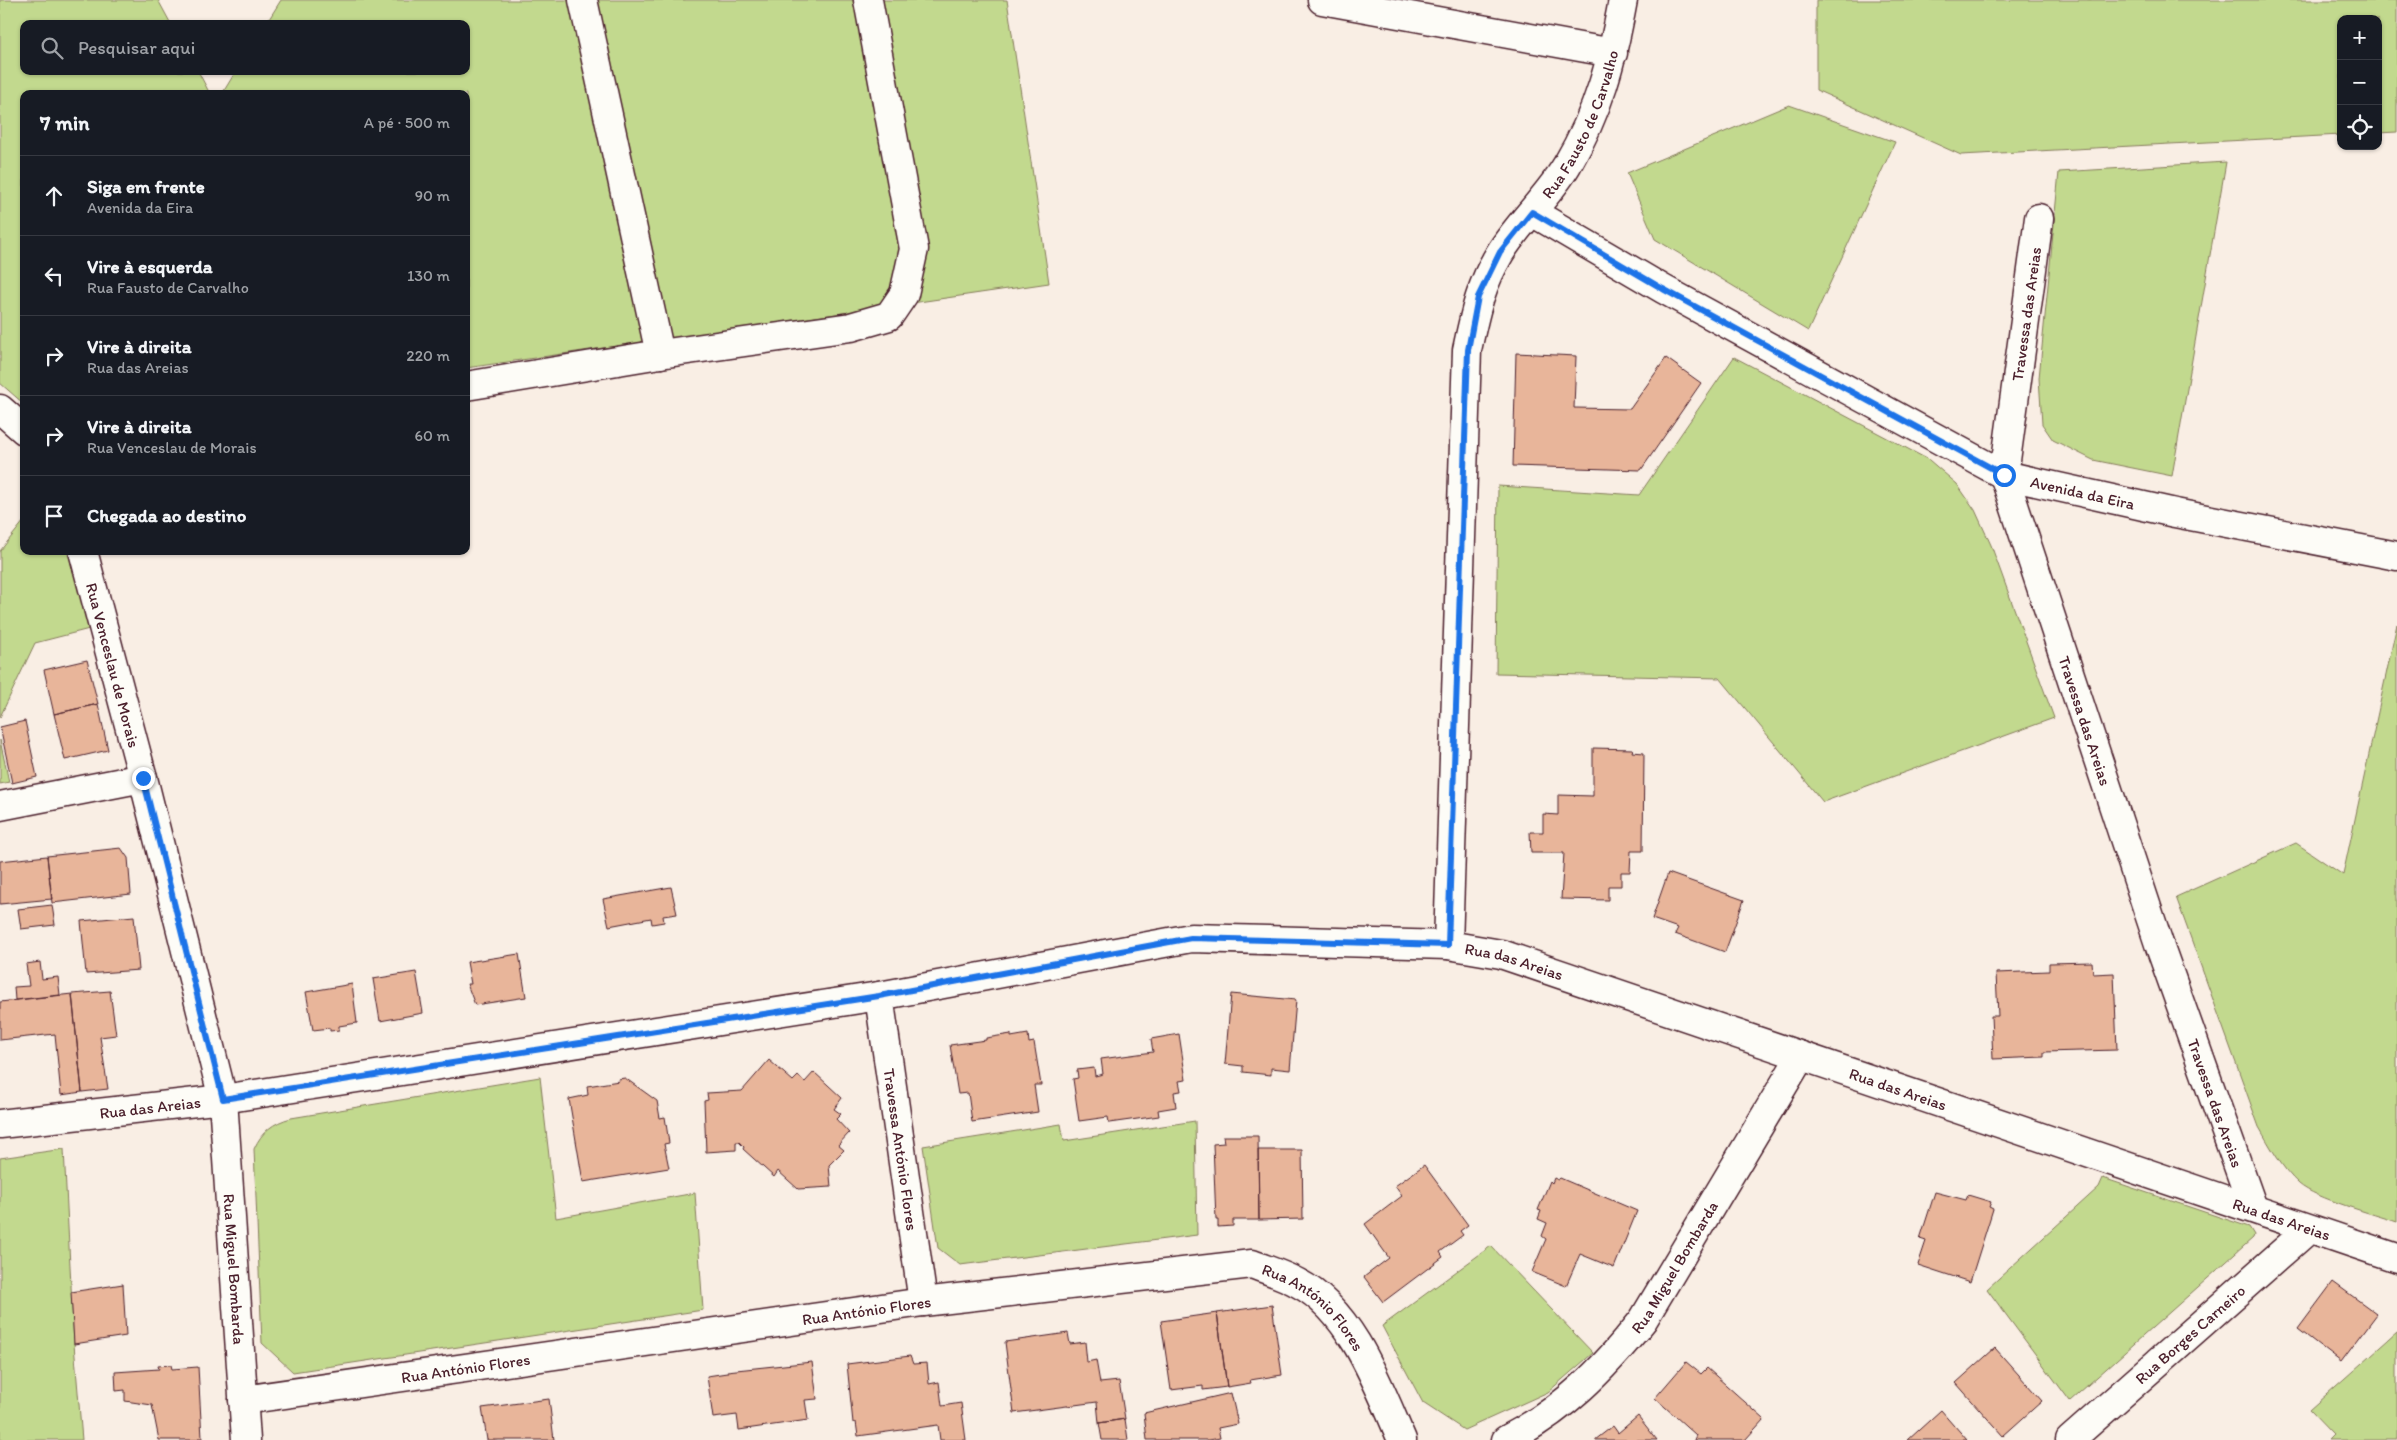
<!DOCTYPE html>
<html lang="pt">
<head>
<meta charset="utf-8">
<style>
  body { margin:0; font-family:Itim,sans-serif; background:#242831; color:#f1f3f6 }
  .controls { position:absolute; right:15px; top:15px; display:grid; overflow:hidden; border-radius:10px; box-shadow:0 1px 4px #0004 }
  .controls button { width:45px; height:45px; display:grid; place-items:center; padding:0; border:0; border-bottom:1px solid #363941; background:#171b24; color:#f1f3f6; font:25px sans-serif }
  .stop { position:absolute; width:15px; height:15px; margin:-11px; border:4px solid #1a73e8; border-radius:50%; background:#fff }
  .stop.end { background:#1a73e8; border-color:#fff; box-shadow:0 1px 5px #0008 }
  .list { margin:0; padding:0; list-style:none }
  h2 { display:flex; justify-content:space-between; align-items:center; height:65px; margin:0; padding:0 20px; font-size:21px }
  h2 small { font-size:16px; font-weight:400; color:#9ea1a6 }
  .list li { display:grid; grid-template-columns:32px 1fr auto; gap:15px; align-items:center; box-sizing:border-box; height:80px; padding:0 20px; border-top:1px solid #363941 }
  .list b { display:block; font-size:19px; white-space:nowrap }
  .list p { margin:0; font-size:16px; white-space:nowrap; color:#9ea1a6 }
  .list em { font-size:16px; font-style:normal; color:#9ea1a6 }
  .icon { flex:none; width:28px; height:28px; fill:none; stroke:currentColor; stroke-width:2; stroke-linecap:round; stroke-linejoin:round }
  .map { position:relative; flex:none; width:2397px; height:1440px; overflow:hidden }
  .search { position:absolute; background:#171b24; box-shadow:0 1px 4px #0004; left:20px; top:20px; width:450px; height:55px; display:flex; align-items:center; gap:12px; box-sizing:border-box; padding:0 18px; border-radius:10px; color:#9ea1a6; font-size:19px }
  .panel { position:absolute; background:#171b24; box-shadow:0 1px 4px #0004; left:20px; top:90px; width:450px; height:465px; border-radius:10px }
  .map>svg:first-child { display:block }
</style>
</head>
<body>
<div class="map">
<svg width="2397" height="1440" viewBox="0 0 2397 1440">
  <rect width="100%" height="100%" fill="#f9eee4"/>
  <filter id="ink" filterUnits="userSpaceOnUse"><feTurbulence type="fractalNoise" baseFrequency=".02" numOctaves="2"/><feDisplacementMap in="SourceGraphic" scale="10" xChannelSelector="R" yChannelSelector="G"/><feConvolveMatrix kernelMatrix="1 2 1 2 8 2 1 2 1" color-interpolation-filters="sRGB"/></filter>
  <g filter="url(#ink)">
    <path fill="#c2d98e" stroke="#867c5c" d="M0,0H158L171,24H24V71H198L210,94H24V404L0,383Z
      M281,0H1007L1049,283L466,368V94H222L236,71H466V24H266Z
      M1816,0H2397V132L2378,133V19H2341V135L1961,155L1816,90Z
      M1789,105L1895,142L1808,331L1655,239L1627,173Z
      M2226,162L2172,476L2093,460L2053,440L2042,424L2039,378L2059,172Z
      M1734,357L1929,460L1957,484L1975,510L1991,545L2054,718L1823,802L1720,678L1496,673L1498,486L1639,495Z
      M24,521V551H74L97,627L35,643L0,717V551Z
      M2397,624V1222C2374,1214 2316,1199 2299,1184C2282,1169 2270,1146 2259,1127L2176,897L2296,843L2343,875Z
      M0,740L9,782L0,784Z
      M540,1077L556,1218L695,1193L703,1310L293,1372L262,1343L254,1149C262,1131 273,1123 291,1118Z
      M1195,1121L1197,1235L960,1265L938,1248L923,1146L1061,1124L1064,1141Z
      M64,1149L74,1344L82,1440H0V1158Z
      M2103,1178L2249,1227L2254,1235L2253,1238L2070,1401L1987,1289L2099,1187Z
      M1491,1246L1593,1353L1548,1392L1464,1430L1423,1403L1382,1326Z
      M2397,1332V1440H2328L2333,1435L2309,1410Z"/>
    <path fill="#e8b59a" stroke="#4a1f2b" d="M1516,353L1576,356L1574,408L1630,409L1666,358L1701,383L1641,470L1513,466Z
      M87,660L98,704L54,714L44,670Z
      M98,704L108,750L65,760L54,714Z
      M25,721L37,777L12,783L0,727Z
      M1593,748L1633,749L1632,752L1644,753L1643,851H1631L1630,872H1621V886H1608V900L1561,899L1564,853H1531L1530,832H1543V814L1558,815V795L1593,796Z
      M121,848L128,858L131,894L52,903L47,856Z
      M47,856L52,899L0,904V861Z
      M1668,873L1744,900L1725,952L1675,934L1678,928L1652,919Z
      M671,887L677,914L663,916L664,922L652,924L651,918L609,926L603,899Z
      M52,905L55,925L21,929L18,909Z
      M134,916L139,970L86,974L81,921Z
      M519,954L526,997L475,1005L467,984H471L467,962Z
      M40,962L42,979L58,977L60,995L15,1000L14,987L29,986L26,964Z
      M2092,962L2093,974L2114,973L2117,1050L2044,1052V1057L1993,1059L1991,1016H1998L1996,973L2049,971V963Z
      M416,972L423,1013L380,1021L373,979Z
      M352,984L357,1023L339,1026V1030L330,1031V1028L313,1030L306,992Z
      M110,991L116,1035L100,1037L108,1089L82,1092L72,994Z
      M72,994L82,1092L61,1095L55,1034L0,1040V1002Z
      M1231,994L1296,1000L1290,1070L1271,1068V1075L1243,1072V1066L1225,1064Z
      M1011,1034V1037L1028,1034L1029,1043L1034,1042L1041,1085H1034L1038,1112L972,1122L968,1093L958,1094L950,1045L986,1040V1038Z
      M1179,1034L1186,1080L1179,1081L1181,1091L1174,1092L1176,1107L1158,1110L1159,1116L1109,1123L1108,1117L1079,1121L1073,1079L1078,1078L1077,1070L1094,1068L1095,1076L1103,1074L1101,1059L1153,1052L1151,1039Z
      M769,1060L793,1081L798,1076L805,1082L814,1072L842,1098L834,1109L841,1114L836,1119L849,1133L838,1145L844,1150L829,1165L831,1187L798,1189L778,1171L774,1177L743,1149L744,1147L739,1142H736V1150L706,1152L704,1101L708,1100L707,1093L742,1091Z
      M625,1078L657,1101L660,1118L665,1117L669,1143L664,1144L669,1168L583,1182L569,1099L588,1095L587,1086L619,1081L618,1079Z
      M1223,1136H1258L1259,1220H1233V1226L1218,1227V1220H1216L1213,1144L1224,1143Z
      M1258,1150H1302L1303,1219L1259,1220Z
      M1424,1165L1468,1225L1460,1231L1463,1235L1440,1252L1443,1257L1383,1302L1364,1277L1389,1258L1365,1224L1402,1196L1395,1186Z
      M1554,1178L1558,1180L1560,1178L1637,1211L1614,1268L1580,1254L1566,1286L1532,1272L1546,1239L1542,1236L1547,1223L1538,1219L1541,1211L1538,1210L1550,1181L1552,1183Z
      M1935,1192L1966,1200L1968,1195L1991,1202L1989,1207L1993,1209L1970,1282L1918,1265L1926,1241L1920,1239Z
      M2333,1282L2377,1314L2341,1362L2298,1329Z
      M123,1284L126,1336L74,1344L71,1292Z
      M1272,1305L1282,1375L1250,1380L1251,1383L1227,1387L1217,1313Z
      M1217,1313L1227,1387L1203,1390V1386L1171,1390L1161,1321Z
      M1068,1333L1070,1344L1085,1342L1087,1362L1096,1360L1100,1383L1119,1381L1125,1419L1099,1423L1097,1402L1014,1413L1005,1342Z
      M1995,1348L2042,1401L2003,1436L1956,1383Z
      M910,1356L913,1364L927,1363L929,1384L939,1382L942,1406L961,1403L966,1440H940L938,1425L858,1436L856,1422L853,1423L847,1364Z
      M812,1362L817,1399L805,1400L808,1420L739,1430L737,1415L713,1418L707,1376L727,1373V1371Z
      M1686,1362L1701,1374L1707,1368L1764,1419L1745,1440H1694L1696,1435L1655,1398Z
      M171,1365L172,1369L198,1367L202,1438H198V1440H159L152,1405L125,1401V1390L116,1391L115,1372L159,1369L158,1366Z
      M1231,1393L1238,1424L1218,1428L1220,1438L1209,1440H1147L1144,1413Z
      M549,1399L554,1440H487L482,1408Z
      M1941,1410L1967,1440H1908Z
      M1638,1416L1657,1440H1595L1613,1426L1618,1433Z
      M1125,1419L1128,1440H1102L1099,1423Z"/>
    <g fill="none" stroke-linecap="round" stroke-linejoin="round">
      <g stroke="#4a1f2b" stroke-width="31">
        <g id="minor">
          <path d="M583,0L660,354"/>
          <path d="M1322,0L1613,53"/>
          <path id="s1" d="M1532,212L1663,289L2004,475L2175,513L2397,556"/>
          <path id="s2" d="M2039,218L2004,475L2159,944L2253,1208"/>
          <path d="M466,386L660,354L851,327L889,316L904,294L914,249L868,0"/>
          <path d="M0,409L24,430"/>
          <path id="s3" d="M83,551L143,778L223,1099L246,1440"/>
          <path d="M0,806L143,778"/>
          <path id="s4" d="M1448,945L1467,350C1475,313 1480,286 1500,253C1519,222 1548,197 1567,165C1599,111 1612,61 1623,0"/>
          <path id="s5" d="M879,996L923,1302"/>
          <path id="s6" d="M0,1124L223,1099L879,996L1191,938L1448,945L1501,954L2397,1258"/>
          <path id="s7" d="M243,1400L923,1302L1252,1264C1267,1270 1284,1275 1298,1283C1352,1311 1379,1387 1402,1440"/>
          <path id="s8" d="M1506,1440C1565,1409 1602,1371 1643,1320L1801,1056"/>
          <path id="s9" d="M2070,1440L2309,1229"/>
        </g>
      </g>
      <use href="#minor" stroke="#fdfcf7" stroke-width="28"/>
    </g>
  </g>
  <g fill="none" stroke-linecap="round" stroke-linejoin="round" filter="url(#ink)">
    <path stroke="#1a73e8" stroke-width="6" d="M143,778L223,1099L879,996L1191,938L1448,945L1468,350L1478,297L1500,252L1532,212L1663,289L2004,475"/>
  </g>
  <g text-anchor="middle" stroke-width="4.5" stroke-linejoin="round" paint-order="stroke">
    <g font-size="16" fill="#4a1f2b" stroke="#fdfcf7">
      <text dy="6" stroke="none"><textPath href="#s4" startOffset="852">Rua Fausto de Carvalho</textPath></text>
      <text transform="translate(2026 314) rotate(-82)" y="6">Travessa das Areias</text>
      <text dy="6" stroke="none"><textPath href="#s1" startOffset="621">Avenida da Eira</textPath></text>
      <text dy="6" stroke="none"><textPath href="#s3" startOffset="118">Rua Venceslau de Morais</textPath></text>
      <text dy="6" stroke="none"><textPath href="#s2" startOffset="518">Travessa das Areias</textPath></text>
      <text dy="6" stroke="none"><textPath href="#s6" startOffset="1531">Rua das Areias</textPath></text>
      <text dy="6" stroke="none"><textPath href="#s6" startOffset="1936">Rua das Areias</textPath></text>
      <text dy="6" stroke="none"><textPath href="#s2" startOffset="922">Travessa das Areias</textPath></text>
      <text dy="6" stroke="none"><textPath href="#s6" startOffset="151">Rua das Areias</textPath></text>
      <text dy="6" stroke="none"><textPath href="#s5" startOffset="155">Travessa António Flores</textPath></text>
      <text dy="6" stroke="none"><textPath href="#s6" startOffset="2341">Rua das Areias</textPath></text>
      <text dy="6" stroke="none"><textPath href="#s8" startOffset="245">Rua Miguel Bombarda</textPath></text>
      <text dy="6" stroke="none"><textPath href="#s3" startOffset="736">Rua Miguel Bombarda</textPath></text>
      <text dy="6" stroke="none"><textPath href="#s7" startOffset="630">Rua António Flores</textPath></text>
      <text dy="6" stroke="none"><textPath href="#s7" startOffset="1095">Rua António Flores</textPath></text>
      <text dy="6" stroke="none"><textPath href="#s9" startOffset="160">Rua Borges Carneiro</textPath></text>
      <text dy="6" stroke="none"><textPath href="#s7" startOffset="225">Rua António Flores</textPath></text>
    </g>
  </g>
</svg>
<div class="controls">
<button>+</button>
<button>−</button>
<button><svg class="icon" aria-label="locate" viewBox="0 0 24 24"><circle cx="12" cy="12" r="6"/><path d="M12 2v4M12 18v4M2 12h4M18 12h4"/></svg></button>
</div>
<div class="stop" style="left:2004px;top:475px"></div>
<div class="stop end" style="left:143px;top:778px"></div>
<div class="search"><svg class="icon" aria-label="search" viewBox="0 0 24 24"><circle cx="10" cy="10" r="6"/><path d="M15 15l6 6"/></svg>Pesquisar aqui</div>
<section class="panel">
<h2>7 min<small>A pé · 500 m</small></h2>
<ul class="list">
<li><svg class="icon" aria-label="ahead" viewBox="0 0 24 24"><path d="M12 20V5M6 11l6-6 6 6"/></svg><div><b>Siga em frente</b><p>Avenida da Eira</p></div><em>90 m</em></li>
<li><svg class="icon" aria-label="left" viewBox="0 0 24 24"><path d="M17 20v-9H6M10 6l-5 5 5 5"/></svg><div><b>Vire à esquerda</b><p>Rua Fausto de Carvalho</p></div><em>130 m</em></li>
<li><svg class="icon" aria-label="right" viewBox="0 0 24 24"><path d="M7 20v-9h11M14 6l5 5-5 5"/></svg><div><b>Vire à direita</b><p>Rua das Areias</p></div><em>220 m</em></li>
<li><svg class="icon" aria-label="right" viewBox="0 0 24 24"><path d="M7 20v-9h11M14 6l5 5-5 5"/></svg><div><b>Vire à direita</b><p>Rua Venceslau de Morais</p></div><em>60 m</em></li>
<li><svg class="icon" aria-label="arrive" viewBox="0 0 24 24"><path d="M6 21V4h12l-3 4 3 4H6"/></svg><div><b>Chegada ao destino</b></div></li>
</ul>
</section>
</div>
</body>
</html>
